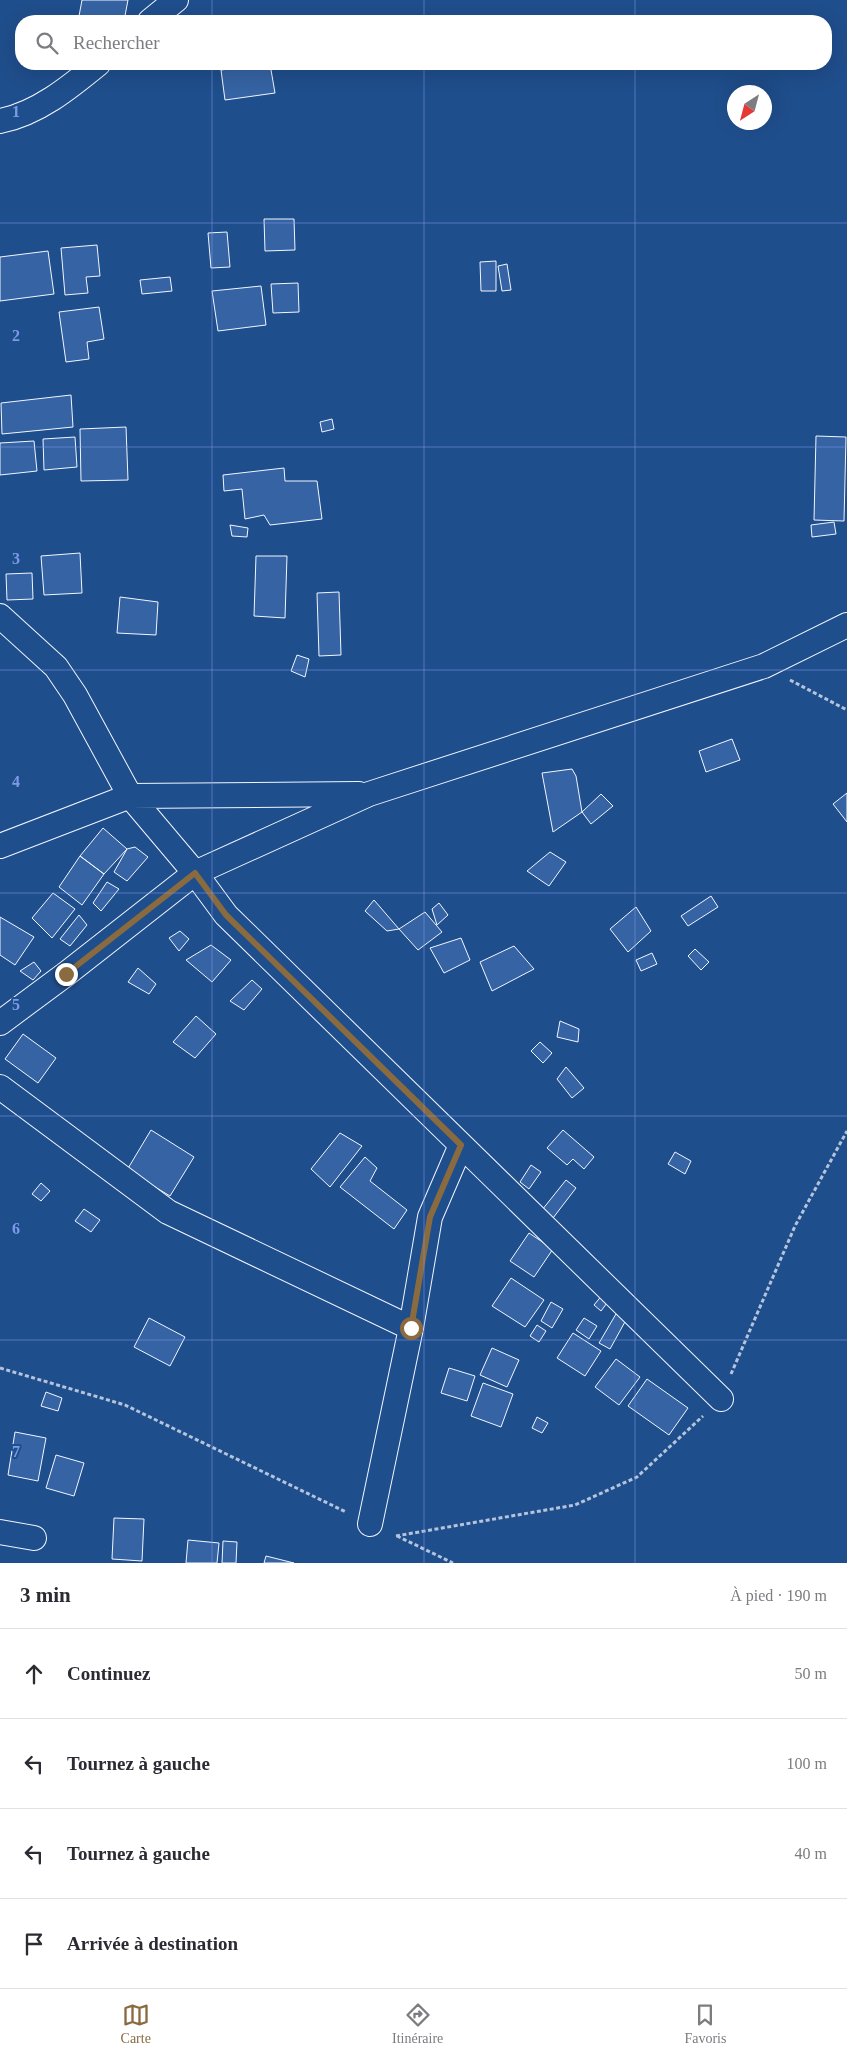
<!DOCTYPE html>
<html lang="fr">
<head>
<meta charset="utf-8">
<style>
  body { margin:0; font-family:Georgia,serif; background:#f2f2f3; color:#2b2b33 }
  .compass { position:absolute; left:727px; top:85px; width:45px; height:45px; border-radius:50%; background:#fff; box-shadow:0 5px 20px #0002; rotate:216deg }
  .stop { position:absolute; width:15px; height:15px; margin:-11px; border:4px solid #8a6a3f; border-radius:50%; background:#fff }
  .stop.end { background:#8a6a3f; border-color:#fff; box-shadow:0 1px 5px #0008 }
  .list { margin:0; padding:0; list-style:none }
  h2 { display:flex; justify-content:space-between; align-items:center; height:65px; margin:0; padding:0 20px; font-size:21px }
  h2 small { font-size:16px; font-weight:400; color:#7c7c81 }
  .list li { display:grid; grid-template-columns:32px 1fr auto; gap:15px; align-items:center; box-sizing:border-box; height:90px; padding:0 20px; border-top:1px solid #e1e1e2 }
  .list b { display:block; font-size:19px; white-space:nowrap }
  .list em { font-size:16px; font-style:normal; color:#7c7c81 }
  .icon { flex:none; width:28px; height:28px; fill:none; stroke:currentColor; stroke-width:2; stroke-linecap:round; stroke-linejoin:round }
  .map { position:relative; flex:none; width:847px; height:1563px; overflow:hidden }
  .search { position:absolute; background:#fff; box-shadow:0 5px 20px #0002; left:15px; right:15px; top:15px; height:55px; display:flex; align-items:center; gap:12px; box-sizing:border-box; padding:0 18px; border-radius:20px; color:#7c7c81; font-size:19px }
  .sheet { height:425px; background:#fff }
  nav { display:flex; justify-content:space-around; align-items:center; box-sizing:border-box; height:70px; border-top:1px solid #e1e1e2; background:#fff; font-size:14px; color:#7c7c81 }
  nav a { display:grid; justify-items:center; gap:2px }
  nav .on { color:#8a6a3f }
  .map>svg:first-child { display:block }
</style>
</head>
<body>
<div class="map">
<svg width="847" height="1563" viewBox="0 0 847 1563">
  <rect width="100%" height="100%" fill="#1f4e8c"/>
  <path fill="#3563a3" stroke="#f2f6ff" d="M82,0H128L124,21H108L79,16Z
    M264,64H270L275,93L225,100L221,70Z
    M264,219H294L295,250L265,251Z
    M227,232L230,267L211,268L208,233Z
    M97,245L100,276L86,277L88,293L65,295L61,248Z
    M48,251L54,294L0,301V257Z
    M496,261V291H481L480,262Z
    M507,264L511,290L502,291L498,266Z
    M170,277L172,291L142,294L140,280Z
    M298,283L299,312L273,313L271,284Z
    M261,286L266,325L218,331L212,291Z
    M99,307L104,339L87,342L89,359L66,362L59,312Z
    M71,395L73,427L2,434L1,403Z
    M332,419L334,429L322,432L320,422Z
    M126,427L128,480L81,481L80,429Z
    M816,436L846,437L844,521L814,520Z
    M75,437L77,467L44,470L43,439Z
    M34,441L37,471L0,475V443Z
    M284,468L285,481H317L322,519L270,525L264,515L245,519L242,489L224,491L223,475Z
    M834,522L836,534L812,537L811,525Z
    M230,525L248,528L247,537L232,536Z
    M80,553L82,593L44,595L41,556Z
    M256,556H287L285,618L254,616Z
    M32,573L33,599L7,600L6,574Z
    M339,592L341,655L319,656L317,593Z
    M120,597L158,602L156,635L117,633Z
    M297,655L309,659L305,677L291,671Z
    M732,739L740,760L706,772L699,751Z
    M572,769L576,776L582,812L553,832L542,773Z
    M847,793V822L833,804Z
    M601,794L613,806L591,824L582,812Z
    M103,828L127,849L104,874L80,856Z
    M135,847L148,857L127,881L114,872L127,849Z
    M550,852L566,862L549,886L527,871Z
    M80,856L104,874L82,905L59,887Z
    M107,882L119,889L101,911L93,903Z
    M53,893L75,909L52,938L32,918Z
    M711,896L718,907L688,926L681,916Z
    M374,900L399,929L387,931L365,911Z
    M439,903L448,915L437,925L432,909Z
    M636,907L651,931L628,952L610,929Z
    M425,912L442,932L418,950L399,929Z
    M79,915L87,925L70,946L60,939Z
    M0,917L34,937L15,965L0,955Z
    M180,931L189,939L179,951L169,938Z
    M461,938L470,960L444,973L430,948Z
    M211,945L231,960L212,982L186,960Z
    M514,946L534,969L492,991L480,962Z
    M695,949L709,962L701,970L688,956Z
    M652,953L657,964L641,971L636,960Z
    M34,962L41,971L33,980L20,971Z
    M138,968L156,984L149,994L128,982Z
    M252,980L262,989L244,1010L230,1001Z
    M196,1016L216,1034L195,1058L173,1042Z
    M560,1021L579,1029L578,1042L557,1037Z
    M23,1034L56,1058L38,1083L5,1059Z
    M540,1042L552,1053L543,1063L531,1051Z
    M566,1067L584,1088L572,1098L557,1079Z
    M151,1130L194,1157L170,1196L127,1170Z
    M563,1130L594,1157L584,1169L573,1159L567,1165L547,1148Z
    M340,1133L362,1146L330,1187L311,1169Z
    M675,1152L691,1161L685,1174L668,1164Z
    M365,1157L377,1168L370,1181L407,1210L394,1229L340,1187Z
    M531,1165L541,1172L529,1189L520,1182Z
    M566,1180L576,1188L553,1218L542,1210Z
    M41,1183L50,1191L41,1201L32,1194Z
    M84,1209L100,1220L91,1232L75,1221Z
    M529,1233L553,1249L534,1277L510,1261Z
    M511,1278L544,1300L525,1327L492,1306Z
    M603,1294L610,1299L601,1311L594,1305Z
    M551,1302L563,1309L552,1328L541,1321Z
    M616,1314L626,1320L610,1349L599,1343Z
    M149,1318L185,1337L170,1366L134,1347Z
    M584,1318L597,1326L589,1339L576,1330Z
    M537,1325L546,1331L539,1342L530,1336Z
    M573,1333L601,1351L585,1376L557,1358Z
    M492,1348L519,1360L507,1387L480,1375Z
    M616,1359L640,1377L619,1405L595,1387Z
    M449,1368L475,1376L467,1401L441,1393Z
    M647,1379L688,1408L669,1435L628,1406Z
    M483,1383L513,1394L501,1427L471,1416Z
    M46,1392L62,1398L58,1411L41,1406Z
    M537,1417L548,1423L542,1433L532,1428Z
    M15,1432L46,1438L38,1481L8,1475Z
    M56,1455L84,1463L74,1496L46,1488Z
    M114,1518L144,1519L142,1561L112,1559Z
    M188,1540L219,1543L217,1563H186Z
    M223,1541L237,1542L236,1563H222Z
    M266,1556L294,1563H264Z"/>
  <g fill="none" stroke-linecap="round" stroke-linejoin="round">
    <g stroke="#f2f6ff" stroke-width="26">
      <path id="minor" d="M150,21L176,0
        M0,121C37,114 70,87 98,64
        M0,616L56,667L75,695L130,796L195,873L226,915L721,1399
        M0,846L130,796L359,794
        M0,1023L66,974L195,873L369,794L764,666L847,625
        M0,1087L168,1212L411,1328
        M370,1524L411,1328L430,1217L461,1145
        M0,1532L34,1538"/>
    </g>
    <path stroke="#b3c4dc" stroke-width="3" stroke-dasharray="4 2.5" stroke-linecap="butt" d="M790,680L847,710
      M0,1368L125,1405L346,1512
      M731,1374L795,1226L847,1131
      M396,1536L575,1505L637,1477L703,1416
      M397,1536L453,1563"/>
    <use href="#minor" stroke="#1f4e8c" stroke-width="24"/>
  </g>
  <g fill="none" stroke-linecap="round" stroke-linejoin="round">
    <path stroke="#8a6a3f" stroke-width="6" d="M66,974L195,873L226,915L461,1145L430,1217L411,1328"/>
  </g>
  <path fill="none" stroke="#7d9aea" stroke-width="1" stroke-opacity="0.55" d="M212,0V21M424,0V21M635,0V21M212,64V1563M424,64V1563M635,64V1563M0,223H847M0,447H847M0,670H847M0,893H847M0,1116H847M0,1340H847"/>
  <g font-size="16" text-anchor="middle" font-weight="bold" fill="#7d9aea" stroke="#1f4e8c" stroke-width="4" stroke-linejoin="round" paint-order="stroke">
    <text x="16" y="117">1</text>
    <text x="16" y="341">2</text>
    <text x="16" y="564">3</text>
    <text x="16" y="787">4</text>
    <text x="16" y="1010">5</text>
    <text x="16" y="1234">6</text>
    <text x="16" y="1457">7</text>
  </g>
</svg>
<svg class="compass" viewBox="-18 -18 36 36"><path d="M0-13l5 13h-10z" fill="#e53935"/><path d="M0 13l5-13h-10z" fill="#7c7c81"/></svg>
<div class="stop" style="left:411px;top:1328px"></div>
<div class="stop end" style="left:66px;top:974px"></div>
<div class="search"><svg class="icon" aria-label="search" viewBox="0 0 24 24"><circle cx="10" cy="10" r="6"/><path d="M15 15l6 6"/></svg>Rechercher</div>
</div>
<section class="sheet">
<h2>3 min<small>À pied · 190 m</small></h2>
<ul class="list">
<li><svg class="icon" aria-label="ahead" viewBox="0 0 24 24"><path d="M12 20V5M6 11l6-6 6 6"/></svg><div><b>Continuez</b></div><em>50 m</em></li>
<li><svg class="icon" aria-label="left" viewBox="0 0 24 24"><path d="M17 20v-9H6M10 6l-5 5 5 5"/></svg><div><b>Tournez à gauche</b></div><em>100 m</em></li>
<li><svg class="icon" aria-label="left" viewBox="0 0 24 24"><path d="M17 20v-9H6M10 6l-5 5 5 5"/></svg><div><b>Tournez à gauche</b></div><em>40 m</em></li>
<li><svg class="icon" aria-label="arrive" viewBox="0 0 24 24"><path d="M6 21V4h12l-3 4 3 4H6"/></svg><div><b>Arrivée à destination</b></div></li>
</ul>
</section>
<nav>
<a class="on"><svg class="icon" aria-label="map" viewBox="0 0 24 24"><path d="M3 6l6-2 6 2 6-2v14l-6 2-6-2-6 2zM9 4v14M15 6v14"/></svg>Carte</a>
<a><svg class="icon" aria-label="directions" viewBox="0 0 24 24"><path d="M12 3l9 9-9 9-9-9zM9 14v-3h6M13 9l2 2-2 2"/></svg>Itinéraire</a>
<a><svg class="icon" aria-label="saved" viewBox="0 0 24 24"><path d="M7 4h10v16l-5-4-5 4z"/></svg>Favoris</a>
</nav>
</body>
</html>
